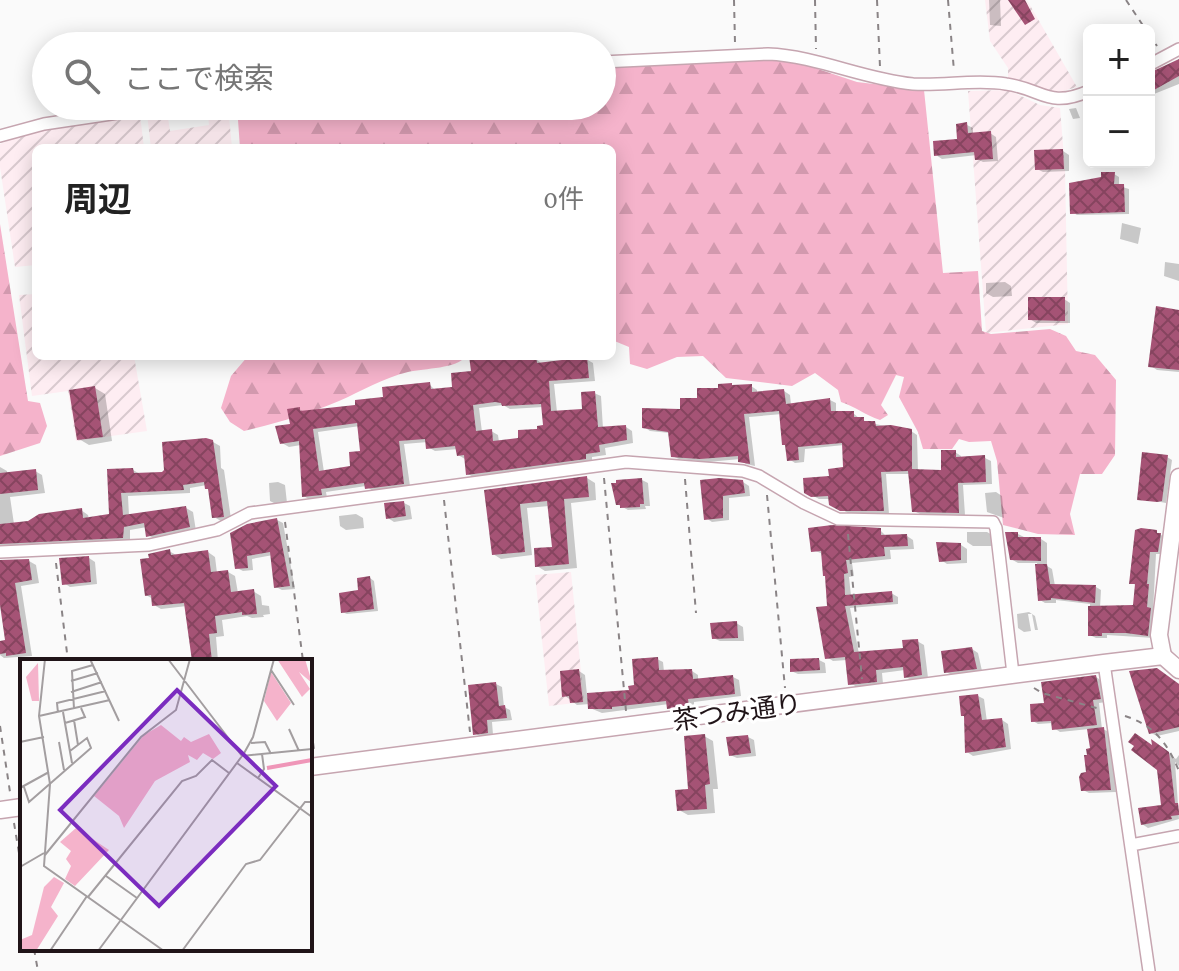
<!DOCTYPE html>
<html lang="ja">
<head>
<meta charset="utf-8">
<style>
  body { margin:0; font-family:"Crimson Pro","Noto Sans JP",serif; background:#f6f6f6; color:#222 }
  .controls { position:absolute; right:24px; top:24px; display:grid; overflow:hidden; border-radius:12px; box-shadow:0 4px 20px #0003 }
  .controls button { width:72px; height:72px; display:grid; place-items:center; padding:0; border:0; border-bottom:2px solid #e0e0e0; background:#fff; color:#222; font:40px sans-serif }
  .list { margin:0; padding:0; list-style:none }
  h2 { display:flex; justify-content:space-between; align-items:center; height:104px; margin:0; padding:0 32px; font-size:34px }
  h2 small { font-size:26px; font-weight:400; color:#767676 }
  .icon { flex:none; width:44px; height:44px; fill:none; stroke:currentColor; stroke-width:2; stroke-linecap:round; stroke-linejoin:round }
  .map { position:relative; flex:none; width:1179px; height:971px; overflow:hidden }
  .search { position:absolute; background:#fff; box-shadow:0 4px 20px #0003; left:32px; top:32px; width:584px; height:88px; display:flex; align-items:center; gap:20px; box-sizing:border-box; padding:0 28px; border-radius:44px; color:#767676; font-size:30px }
  .panel { position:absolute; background:#fff; box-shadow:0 4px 20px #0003; left:32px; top:144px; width:584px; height:216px; border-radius:12px }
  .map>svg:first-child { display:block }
</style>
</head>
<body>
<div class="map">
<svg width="1179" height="971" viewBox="0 0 1179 971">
  <defs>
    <pattern id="industrial-furrows" width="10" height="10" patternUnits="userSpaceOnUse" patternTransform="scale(2)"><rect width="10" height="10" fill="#feedf2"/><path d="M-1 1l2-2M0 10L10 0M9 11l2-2" fill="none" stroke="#d9cacf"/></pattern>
    <pattern id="forest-firs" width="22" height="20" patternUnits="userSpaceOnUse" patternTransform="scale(2)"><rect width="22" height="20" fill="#f5b3cb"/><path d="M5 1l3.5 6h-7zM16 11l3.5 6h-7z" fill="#d299ae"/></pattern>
    <pattern id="building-cross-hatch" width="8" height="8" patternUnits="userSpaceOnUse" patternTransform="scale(2)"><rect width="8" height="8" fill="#a55375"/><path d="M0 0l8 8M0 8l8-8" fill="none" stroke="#86445f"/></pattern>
  </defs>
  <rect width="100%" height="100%" fill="#fafafa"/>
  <path fill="url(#industrial-furrows)" d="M985,0H1027L1077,87L1063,91H1046L1008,78V68L990,41Z
    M1008,90L1040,105L1060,108L1065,169L1068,324L986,333L968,91Z
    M207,106H228L232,148H151L147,114L167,111L170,131L209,125Z
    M140,115L144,148H36V265L15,267L0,167V144L33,131Z
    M36,294V356H134L147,431L76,441L68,391L32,396L19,295Z
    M571,572L584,702L549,706L535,575Z"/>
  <path fill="url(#forest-firs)" d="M788,59L857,82L924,90L943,273L978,271L982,331L991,334L1050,329L1066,336L1076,351L1095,355L1116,380L1115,455L1102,474H1080L1070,514L1075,535L1038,534L1003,525L997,461L991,441L969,442L959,439L952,449H923L918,432L899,397L904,377L896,375L881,405L888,415L880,420C865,415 856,407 841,402L838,390L815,373L792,386L726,378L703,356L677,357L647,369L630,364L629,347L612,340V148H240L237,106H602V67Z
    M0,224L28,401L40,403L47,426L40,443L0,456Z
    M248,356H466C457,369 425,368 408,372C383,378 362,391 339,401C308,414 277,423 244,431L230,422L221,408L231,376Z"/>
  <path fill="#0003" fill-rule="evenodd" d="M989,0H1000L1001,26L990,25Z
    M1179,61V84L1149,96V76Z
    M1076,108L1080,118L1073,119L1069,109Z
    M967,125L973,128V134L990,133L996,137L998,161L983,162L977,159V155L942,159L936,155L960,141Z
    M1063,151L1069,155V171L1043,172L1037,169Z
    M1114,174L1119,177V186L1129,189V214L1077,215L1072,212Z
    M1122,223L1141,228L1138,244L1120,239Z
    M1165,262L1179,264V281L1164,276Z
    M1005,282L1011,286L1012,296L993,297L986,293V283Z
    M1064,299L1070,303V323H1036L1030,319Z
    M1179,312V372L1157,370L1151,366Z
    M505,357L511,361L535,358L542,364L586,359L593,363L595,381L554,384L557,412L585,410L594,393L601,396L603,429L626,427L632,431L633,443L605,448L606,455L592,457V462L475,478L468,474L465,459L458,455V449L435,451L428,447V442L404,444L410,486L373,491L366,486L326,492L327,498L310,500L304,496L301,445L289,447L282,443L299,409L306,413L357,407L429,384L436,391L454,389L473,373ZM503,405L510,409L543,407L546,427L521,440L499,442L498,435L491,431L482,432L479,408ZM360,426L362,452L353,468L324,472L318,432Z
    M732,385L751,386L757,390V394L784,391L790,395L791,405L830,400L836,403V413H853L860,419L870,423L911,431L917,435L918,472H943L955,452L961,456V459L985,458L991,461L992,484L963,485L965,515L920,514L914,511L910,474H886L889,514L848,513L831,503V499H819L806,492L845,469L844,445L805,449L804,462L795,463L789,459L782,414L749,417L755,466L746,464L740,459L708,462L679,459L672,456L670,433L650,431L644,427L682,411Z
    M95,388L105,394L112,441L89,445L79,439Z
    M213,442L220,446L221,468L224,470L231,519L221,521L214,517L210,489L207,485L190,488V493L128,496L129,516L186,508L193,512L196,531L155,539L148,535L147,527L130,530V541L0,554V467L7,471V474L35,471L42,475L45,493L10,497L14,524L81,510L88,515L89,519L111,515L109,471L133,470L140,474H163Z
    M1167,457L1172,460L1166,503L1139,498Z
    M587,478L595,483L596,500L571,503L577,568L545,571L537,566L554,549L549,506L527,508L532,555L501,559L493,554L486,492Z
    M642,480L648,483L650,506H645L646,509L628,510L617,504Z
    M719,480L743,482L749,486L750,496L729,498V520L712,522L706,518Z
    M278,482L285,485L287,503L276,504L270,501L269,483Z
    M996,492L1002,496L1004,518L987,512L985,493Z
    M404,503L410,506L412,519L394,522L388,518Z
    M356,514L363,518L364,528L346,530L340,526L339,516Z
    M277,520L283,523L295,589L282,590L276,587L273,555L252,559L253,570L243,571L237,568Z
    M880,530L887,537L907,536L913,540L914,549L890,550L891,559L852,563L854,576L849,577L851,596L891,593L898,597V604L850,608L859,654L905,650L917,641L924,645L928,678L913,681L906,677L905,670L882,673L883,684L857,687L850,683L847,660L833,661L827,657L830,607L823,554L813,550Z
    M967,532H987L994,536L995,546H973L967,542Z
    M1156,532L1166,538L1164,554H1156L1153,611L1157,613L1154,638L1107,635V638H1096L1090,635V604L1056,600V603H1045L1040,600L1037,563H1018L1011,559L1018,534L1024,537L1041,539L1047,543V566L1052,569L1055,586L1096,587L1101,590L1100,608L1135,607L1137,586L1131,582Z
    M961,545L967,549V563L947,564L941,560Z
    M169,551L178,556L208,552L215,557L217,573L228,572L235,576L238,593L253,591L261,596L262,605L269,606L270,614L263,615L264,617L252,618L247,616L222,620L224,636L216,637L218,661H194L187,606L161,609L154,605L153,599L146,595Z
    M89,558L95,562L97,584L70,587L64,583Z
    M0,561H29L36,565L39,583L21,586L32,656L4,658L0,655V643L7,642L0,599Z
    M370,578L374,581L378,611L347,614L342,612Z
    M1029,612L1032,614H1028L1031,631L1024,632L1018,628L1017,614Z
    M1032,614L1035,616L1038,630H1035Z
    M736,623L743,627L744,641H720L713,638Z
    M972,649L978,653L982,671L952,675L946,672Z
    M657,659L663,662L664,672L692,671L698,675V680L733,677L739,680L741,696L694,702V709L675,712L669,708V704L602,713L590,708V704L577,705L564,695L579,671L585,675L587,695L631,691Z
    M819,660L825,663L826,673L798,674L791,671Z
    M1096,677L1102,681L1106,702L1099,703L1102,729L1110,732L1116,792L1089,793L1083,790L1092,750L1089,729L1060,732L1054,728L1053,723L1038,724L1033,721L1046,705Z
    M496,684L502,687L504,707L510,710L512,720L492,722L493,735L481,737L475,733Z
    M1179,685V731L1157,736L1151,733Z
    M978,696L984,699L987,722L1002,720L1008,724L1011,749L973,756L967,752Z
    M704,736L713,741L718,789H713L715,813L688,815L679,810L690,791Z
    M748,737L754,740L756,756L737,758L730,755Z
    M1157,745L1176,759L1179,755V766L1175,762L1179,819L1148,828L1142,824L1163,807L1155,749Z"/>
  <path fill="url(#building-cross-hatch)" fill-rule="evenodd" d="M1008,0H1025L1035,19L1025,25Z
    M1179,59V76L1154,90L1149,81V73Z
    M967,122L968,133L991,131L993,159L975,160L974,152L934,156L933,141L957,139L956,124Z
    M1063,149L1064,169L1035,170L1034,150Z
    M1101,172H1115L1114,184H1124L1125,212L1070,214L1069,183L1101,177Z
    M1028,297H1065V321L1028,320Z
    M1156,306L1179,310V370L1148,367Z
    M469,356H505L506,359L536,356L537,363L587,357L589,378L549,381L551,411L582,409L581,392L595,391L598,427L626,425L627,440L599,445L600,452L586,454V459L466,475L464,455L457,456L455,446L426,449L425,439L399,441L404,484L365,489L364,483L321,489L322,495L302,497L299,441L280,444L275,426L290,424L287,409L300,407V411L355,405V400L383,397L382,387L430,382L431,389L452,387L451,373L471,371ZM495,402L501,403L502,406L541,404L543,425L537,426V429L518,430V438L493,441L492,429L476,431L473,405ZM357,423L360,451L349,452L350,466L319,471L313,429Z
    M732,383V385L752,384V392L784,389L786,404L830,398L831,411H854V417H864V421H875L876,426L891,425L912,429V469L941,470V450H956V457L985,455L986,482L958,483L959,513L912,512L908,471L881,472L884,511H840L829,505L828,496L811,497L804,493L803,478L829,476L828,469L843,467L842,443L798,447L799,460L787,461L785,445H782L779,411L744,414L750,464L738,462V456L700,459L671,457L668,432L642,428V408L680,409V398H697V388H718V384Z
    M95,386L103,437L77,440L69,390Z
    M206,438L213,440L224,517L212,518L208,489H205L204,482L183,485L184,490L121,493L123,515L186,506L190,527L146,537L144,523L124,527L123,538L0,544V524L28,521L39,514L82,508L83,518L109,514L107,469L133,468L134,473L162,472L164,470L162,442Z
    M1142,452L1168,455L1162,501L1157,502L1137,500Z
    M36,469L38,490L0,494V473Z
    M587,476L589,497L564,499L569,564L535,567L534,548L552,547L547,501L520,504L525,552L492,555L484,490Z
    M642,478L644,504H640V507L620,508V505H616L611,483H616V480Z
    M719,478L743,480L745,493L723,496V518L704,520L700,480Z
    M404,501L406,516L386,519L384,503Z
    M277,518L290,586L274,588L270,552L247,556L248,568L235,569L230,533L247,524Z
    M832,525L881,528V535L907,534L908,546L884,547L885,556L846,560L848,573L844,574L845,595L892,591L893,602L845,606L854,652L903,648L902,640L918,639L922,675L904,678L903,667L876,670L877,682L848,685L845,657L825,659L816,607L827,606L825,576H823L821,551L811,552L808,528Z
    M1141,528L1157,530V533H1161L1158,552H1150L1147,584H1149L1147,607L1151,608L1148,636L1126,633H1102V636H1088V606L1133,605L1135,584H1129L1135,530Z
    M1005,532H1018V537H1041V561L1010,560Z
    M936,542L961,543V560L939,562Z
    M170,549L171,555L208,550L211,572L228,570L231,592L254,589L257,614L242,615V612L215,616L217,633L209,634L212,661H192L184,603L152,606L151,595L145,596L140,559L149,558L148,554Z
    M89,556L91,582L62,585L59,558Z
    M29,559L32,580L15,583L26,653L6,656V653L0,654V641L5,640L0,605V560Z
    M1035,564H1047L1050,584L1096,585L1095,603L1051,598V600L1038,601Z
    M370,576L374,609L341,613L339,593L358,590L357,578Z
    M737,621L738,638L712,639L710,623Z
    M972,647L977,669L944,673L941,651Z
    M658,657L659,670L692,669L693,679L733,675L735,694L688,699L689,706L667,709L666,701L612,707V709H588L587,693L629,690L628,686L634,685L632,659Z
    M819,658L820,670L790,672V659Z
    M1157,668L1179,684V727L1149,734L1129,671Z
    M579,669L583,702L570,703L569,696L562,697L560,671Z
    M1096,675L1101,699L1093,700L1097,725L1052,730L1051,721L1031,722L1030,704L1044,703L1041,682Z
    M496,682L499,706L505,705L507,718L487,720L488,733L473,735L468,685Z
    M978,694L982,720L1002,718L1006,747L965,753L964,716H961L959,696Z
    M1104,727L1111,790L1081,791L1079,777L1081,773L1086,772L1084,755H1087L1086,749L1090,748L1087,729Z
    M1135,733L1152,745L1151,739L1169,752L1175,803H1178L1179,812V815L1171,816L1172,819L1141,825L1138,808L1161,805L1157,770L1131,750L1134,746L1128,742Z
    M705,734L710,784L705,785L707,809L677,811L675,790L688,789L684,736Z
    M748,735L751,753L729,756L726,737Z"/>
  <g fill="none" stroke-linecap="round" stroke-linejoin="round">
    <g stroke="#c6a5b0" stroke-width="14">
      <path id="minor" d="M602,62L768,54C817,56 863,79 913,84C944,86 976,79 1006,84C1043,89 1048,109 1089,91
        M1149,65L1179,49
        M0,136L44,124L165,106
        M0,552L149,545L217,530L250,513L626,462L743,471L759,476L804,503L838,519L993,522L996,528L1013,674
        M1104,663L1149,971
        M1131,845L1179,836"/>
    </g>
    <g stroke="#c6a5b0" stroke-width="19">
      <path id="secondary" d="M1163,656L1159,635L1179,477"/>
    </g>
    <g stroke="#c6a5b0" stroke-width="19">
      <path id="primary" d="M310,767L1104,663L1163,656L1179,670
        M0,810L22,807"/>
    </g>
    <path stroke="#8a8486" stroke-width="2" stroke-dasharray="6 6" stroke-linecap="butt" d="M734,0L735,43
      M815,0L816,49
      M877,0L880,67
      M948,0L954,71
      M1126,0L1146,30
      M1149,34L1157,46
      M604,478L626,711
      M685,479L696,613
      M767,495L785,688
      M444,500L470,732
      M285,522L303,661
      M848,534L862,679
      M56,563L68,661
      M1034,688L1042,693L1100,709
      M1125,716C1154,725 1168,744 1179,771
      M310,719L314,750
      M0,726L10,792
      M14,823L22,871
      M34,949L38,971"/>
    <use href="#minor" stroke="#fff" stroke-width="11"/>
    <use href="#secondary" stroke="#fff" stroke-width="16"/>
    <use href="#primary" stroke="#fff" stroke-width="16"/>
  </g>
  <g text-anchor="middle" stroke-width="6" stroke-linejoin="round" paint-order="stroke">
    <g font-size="26" fill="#201418" stroke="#fff">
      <text transform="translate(737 712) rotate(-8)" y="9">茶つみ通り</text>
    </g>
  </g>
  <g transform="translate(20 659)">
    <rect width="292" height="292" fill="#fafafa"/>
    <path d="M285,0L292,24L279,13L290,30L282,38L257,0ZM18,4L19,42H12L6,18ZM251,13L271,44L257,62L244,42ZM141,66L161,82L164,78L171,83L189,75L201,94L193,100L183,94L177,101L168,96L170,103L135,122L104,169L99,157L74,137L124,76ZM56,169L89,191L55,227L45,220L51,207L46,200L51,192L40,183ZM34,218L44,224L31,248L38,257L16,292H0V281L12,276L24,228Z" fill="#f5b3cb"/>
    <path fill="none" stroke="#ef96b8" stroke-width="4" d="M247,109L292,101"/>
    <path fill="none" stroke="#a39ea0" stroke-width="2" d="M25,0L19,57L30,125L24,207L144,292M70,0L99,62M148,0L222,97M251,11L274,46M51,22L78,14M51,33L82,23M54,50L52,12L73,6M43,53L52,104M38,54L37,44L86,32M19,57L90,41M54,61L58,86M45,64L65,58L61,49M269,70L279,92M0,83L24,78M39,83L44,111M231,84L245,83L251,95M223,96L233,78L254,0M222,97L292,90M217,104L292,158M238,119L244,110L242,95M4,128L9,143L71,89L67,79L50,92M0,129L29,113M25,196L121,78L156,51L170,0M0,208L24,194M86,217L117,239M68,238L162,122L176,117L192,101L209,114M30,292L67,237M78,292L222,97M162,292L226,205L240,201L285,143H292"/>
    <path fill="#7b2cbf" fill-opacity="0.15" stroke="#7b2cbf" stroke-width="4" d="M157,31L256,127L139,247L40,151Z"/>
    <rect width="292" height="292" fill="none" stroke="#201418" stroke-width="4"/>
  </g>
</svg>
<div class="controls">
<button>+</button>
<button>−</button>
</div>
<div class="search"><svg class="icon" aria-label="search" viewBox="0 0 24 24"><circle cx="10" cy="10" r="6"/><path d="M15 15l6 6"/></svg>ここで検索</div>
<section class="panel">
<h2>周辺<small>0件</small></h2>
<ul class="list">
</ul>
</section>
</div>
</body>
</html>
